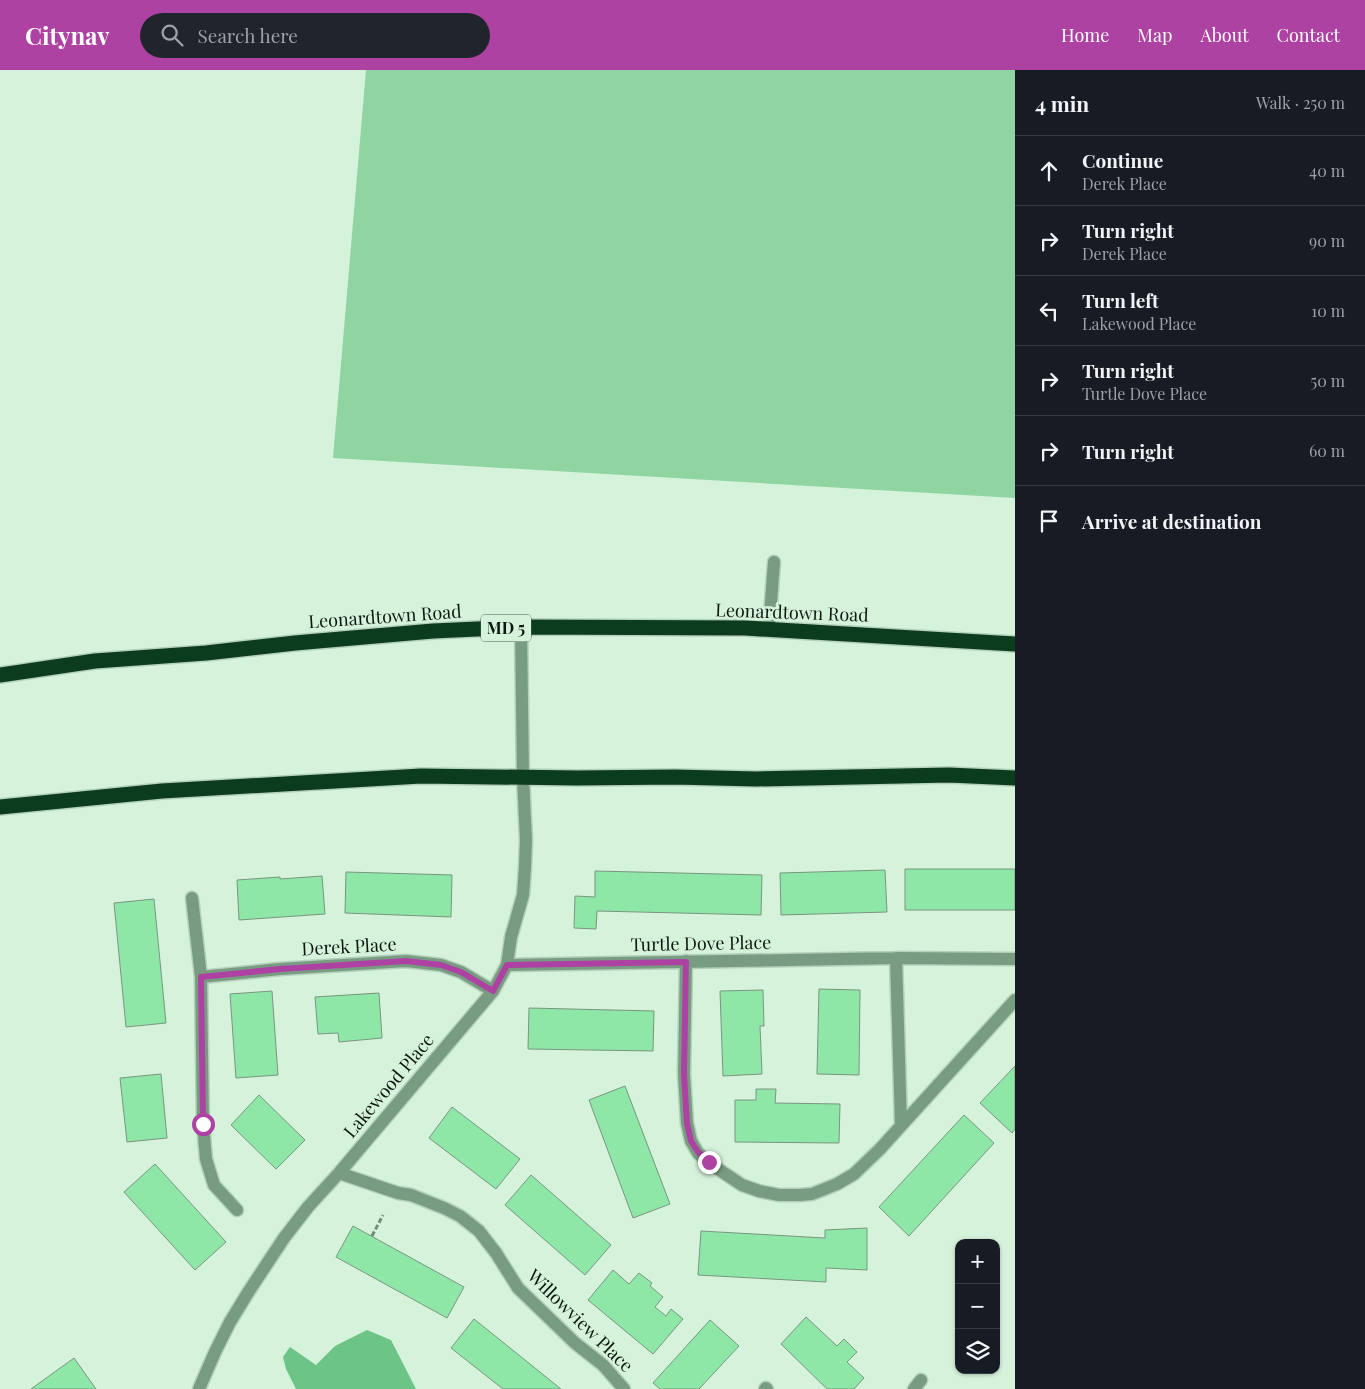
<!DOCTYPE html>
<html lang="en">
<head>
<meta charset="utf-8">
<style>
  body { margin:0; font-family:"Playfair Display",serif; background:#20242c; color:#f1f3f6 }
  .controls { position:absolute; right:15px; bottom:15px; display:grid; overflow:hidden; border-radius:10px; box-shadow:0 1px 4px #0004 }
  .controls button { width:45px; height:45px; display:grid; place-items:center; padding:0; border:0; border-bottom:1px solid #363941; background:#171b24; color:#f1f3f6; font:25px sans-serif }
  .stop { position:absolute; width:15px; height:15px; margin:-11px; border:4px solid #ae42a3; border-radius:50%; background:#fff }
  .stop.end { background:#ae42a3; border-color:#fff; box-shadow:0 1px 5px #0008 }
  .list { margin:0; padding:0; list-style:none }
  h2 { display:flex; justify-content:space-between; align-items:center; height:65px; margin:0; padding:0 20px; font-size:21px }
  h2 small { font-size:16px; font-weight:400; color:#9ea1a6 }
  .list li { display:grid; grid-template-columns:32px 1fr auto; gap:15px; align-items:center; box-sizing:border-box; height:70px; padding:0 20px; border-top:1px solid #363941 }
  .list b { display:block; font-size:19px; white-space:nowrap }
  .list p { margin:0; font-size:16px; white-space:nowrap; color:#9ea1a6 }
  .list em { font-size:16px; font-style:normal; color:#9ea1a6 }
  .icon { flex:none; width:28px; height:28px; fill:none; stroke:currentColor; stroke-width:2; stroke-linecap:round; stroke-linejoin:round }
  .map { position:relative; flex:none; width:1015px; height:1319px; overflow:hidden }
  header { display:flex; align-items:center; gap:30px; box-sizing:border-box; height:70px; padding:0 25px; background:#ae42a3; color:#fff }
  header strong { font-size:24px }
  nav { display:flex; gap:28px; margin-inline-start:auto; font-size:18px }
  .search { width:350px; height:45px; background:#20242c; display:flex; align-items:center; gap:12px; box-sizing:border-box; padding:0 18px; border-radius:28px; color:#9ea1a6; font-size:19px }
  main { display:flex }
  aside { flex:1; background:#171b24 }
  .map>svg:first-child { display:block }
</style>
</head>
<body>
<header>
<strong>Citynav</strong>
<div class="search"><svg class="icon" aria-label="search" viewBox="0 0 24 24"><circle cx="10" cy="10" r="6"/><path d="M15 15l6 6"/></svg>Search here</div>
<nav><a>Home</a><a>Map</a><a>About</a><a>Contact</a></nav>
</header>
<main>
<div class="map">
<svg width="1015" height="1319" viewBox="0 0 1015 1319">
  <rect width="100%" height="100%" fill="#d5f3db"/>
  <path fill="#90d4a2" d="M366,0H1015V428L333,388Z"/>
  <path fill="#6cc486" d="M367,1260L391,1270L416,1319H296L286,1299L283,1287L290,1277L316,1295L335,1276Z"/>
  <path fill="#8ee7a7" stroke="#7a9580" d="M905,799H1015V840H905Z
    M885,800L887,842L781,845L780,803Z
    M595,801L762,805L761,845L597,841L596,859L574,858L575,826L595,827Z
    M346,802L452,805L451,847L345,843Z
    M322,806L325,844L239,850L237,810L280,807V809Z
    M154,829L166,953L126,957L114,833Z
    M819,919L860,920L859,1005L817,1004Z
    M763,920L764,956H760L762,1004L723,1006L720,921Z
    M272,921L278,1005L236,1008L230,924Z
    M379,923L382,968L339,972L338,963L318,964L315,927Z
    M529,938L654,941L653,981L528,979Z
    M1015,996V1059L1012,1063L980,1033Z
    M161,1004L167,1068L127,1072L120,1008Z
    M625,1016L670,1134L633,1148L589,1030Z
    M756,1019H776L775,1033L840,1034L839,1073L735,1072V1030H756Z
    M259,1025L305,1070L276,1099L231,1055Z
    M452,1037L520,1089L496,1119L429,1068Z
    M964,1045L994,1073L909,1166L879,1137Z
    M155,1094L226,1172L195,1200L124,1122Z
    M531,1105L611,1175L585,1205L505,1135Z
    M353,1156L464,1217L447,1248L336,1187Z
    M867,1158V1200L826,1198V1212L698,1205L701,1161L825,1168V1160Z
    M613,1200L629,1214L639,1203L652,1213L650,1216L663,1227L655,1237L666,1246L671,1239L683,1249L653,1284L588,1230Z
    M806,1247L837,1276L844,1269L857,1282L847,1292L864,1308L854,1319H827L781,1274Z
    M474,1249L561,1319H503L451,1278Z
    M710,1250L739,1276L699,1319H660L653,1313Z
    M74,1288L96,1319H31Z"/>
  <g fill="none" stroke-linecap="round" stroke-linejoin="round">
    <g stroke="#b5d0bb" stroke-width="15">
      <path id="minor" d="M769,559L774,492
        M192,828L201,907L203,1054L206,1089L214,1115L237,1140
        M896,888L901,1055
        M686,891L684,1004L687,1053L691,1071L698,1083L709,1093L742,1115L759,1121L779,1125H800L812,1124L837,1114L854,1104L880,1079L1015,930
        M507,895L896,888L1015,889
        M201,907L280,899L406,891L441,895L461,902L493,921
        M339,1103L398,1123L411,1125L444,1138L460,1146L479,1161L496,1183L518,1218L575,1273L603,1295L624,1319
        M199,1319L215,1282L230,1252L249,1221L284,1168L308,1137L339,1103L493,921L507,895L511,867L523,825L525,797L526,770L523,708L521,557
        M765,1319L766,1318L767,1319
        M914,1319L921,1310"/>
    </g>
    <g stroke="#b5d0bb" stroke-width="18">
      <path id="highway" d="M0,605L95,591L206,583L295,573L433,561L521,557L745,558L1015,574
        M0,737L162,721L421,706L577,708L675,707L756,709L949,705L1015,708"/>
    </g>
    <path stroke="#768a7b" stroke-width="3" stroke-dasharray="5 2.5" stroke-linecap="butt" d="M372,1166L383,1145"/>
    <use href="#minor" stroke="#789c81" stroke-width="12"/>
    <use href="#highway" stroke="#0b3c1e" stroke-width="15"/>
  </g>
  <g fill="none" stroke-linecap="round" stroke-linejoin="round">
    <path stroke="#ae42a3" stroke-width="6" d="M203,1054L201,907L280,899L406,891L441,895L461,902L493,921L507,895L686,892L684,1004L687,1053L691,1071L698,1082L709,1092"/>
  </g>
  <g text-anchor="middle" stroke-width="5" stroke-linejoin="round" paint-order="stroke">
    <rect fill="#d5f3db" stroke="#4a5a4e" stroke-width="1" x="481" y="544.5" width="50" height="27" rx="4"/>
    <g font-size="16" font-weight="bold" fill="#0e1811">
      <text x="506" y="564">MD 5</text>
    </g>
    <g font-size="18" fill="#0e1811" stroke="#d5f3db">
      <text transform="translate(792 543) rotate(2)" y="6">Leonardtown Road</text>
      <text transform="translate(385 547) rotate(-4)" y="6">Leonardtown Road</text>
      <text transform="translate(701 874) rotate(-1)" y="6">Turtle Dove Place</text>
      <text transform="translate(349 877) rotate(-3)" y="6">Derek Place</text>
      <text transform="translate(389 1016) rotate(-50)" y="6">Lakewood Place</text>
      <text transform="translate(580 1251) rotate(44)" y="6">Willowview Place</text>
    </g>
  </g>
</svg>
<div class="controls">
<button>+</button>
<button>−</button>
<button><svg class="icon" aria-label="layers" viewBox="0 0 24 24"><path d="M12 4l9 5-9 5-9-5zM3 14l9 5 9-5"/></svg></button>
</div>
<div class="stop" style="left:203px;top:1054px"></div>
<div class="stop end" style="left:709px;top:1092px"></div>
</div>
<aside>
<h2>4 min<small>Walk · 250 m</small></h2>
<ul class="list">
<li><svg class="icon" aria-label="ahead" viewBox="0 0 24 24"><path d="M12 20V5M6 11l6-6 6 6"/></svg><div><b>Continue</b><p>Derek Place</p></div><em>40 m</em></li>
<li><svg class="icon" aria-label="right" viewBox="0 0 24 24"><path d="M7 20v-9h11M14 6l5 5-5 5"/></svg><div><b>Turn right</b><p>Derek Place</p></div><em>90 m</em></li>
<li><svg class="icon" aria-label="left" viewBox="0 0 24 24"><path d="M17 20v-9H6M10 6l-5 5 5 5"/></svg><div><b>Turn left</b><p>Lakewood Place</p></div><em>10 m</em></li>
<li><svg class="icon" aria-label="right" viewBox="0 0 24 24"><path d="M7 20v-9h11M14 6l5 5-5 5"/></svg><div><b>Turn right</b><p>Turtle Dove Place</p></div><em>50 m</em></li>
<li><svg class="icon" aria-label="right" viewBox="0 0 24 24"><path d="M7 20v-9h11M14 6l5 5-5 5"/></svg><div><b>Turn right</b></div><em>60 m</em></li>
<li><svg class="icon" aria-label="arrive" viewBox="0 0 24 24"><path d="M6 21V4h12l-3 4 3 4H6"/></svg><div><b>Arrive at destination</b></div></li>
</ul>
</aside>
</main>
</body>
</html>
